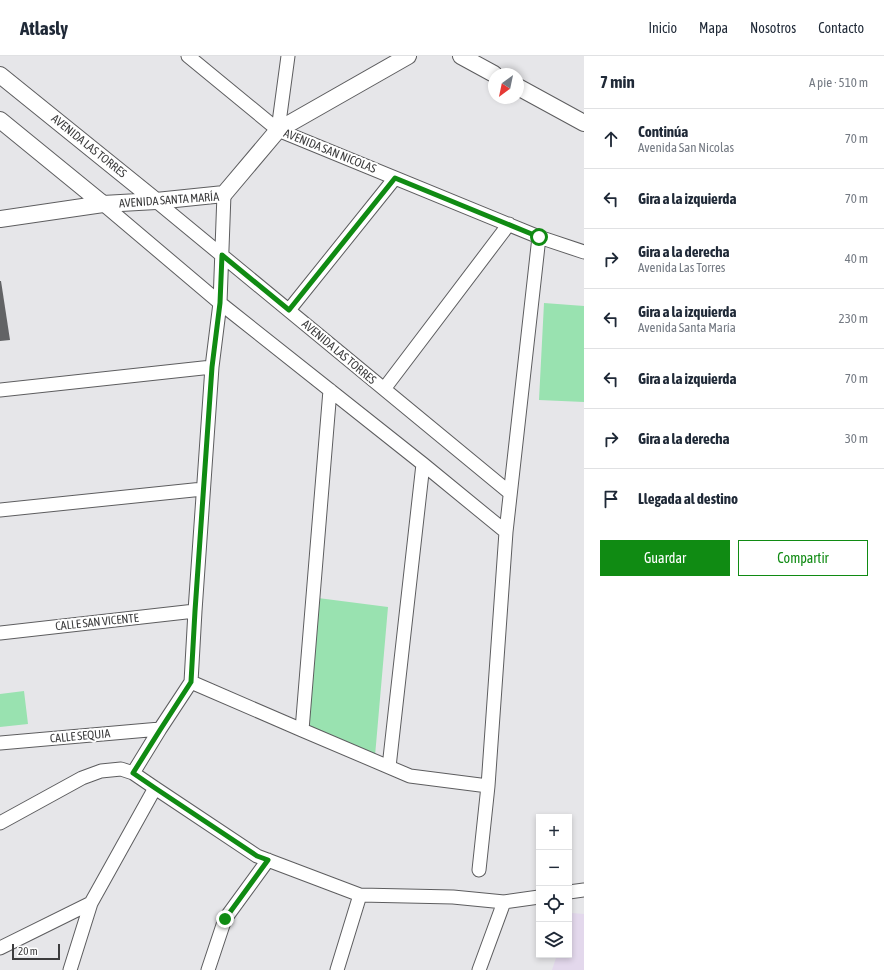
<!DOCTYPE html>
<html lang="es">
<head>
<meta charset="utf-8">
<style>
  body { margin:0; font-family:"Asap Condensed",sans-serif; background:#f6f6f7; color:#1f2937 }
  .controls { position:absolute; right:12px; bottom:12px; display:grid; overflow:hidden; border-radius:0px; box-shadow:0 2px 6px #0003 }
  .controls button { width:36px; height:36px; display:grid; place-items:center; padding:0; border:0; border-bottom:1px solid #e0e1e3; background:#fff; color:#1f2937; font:20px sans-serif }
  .compass { position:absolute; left:488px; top:12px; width:36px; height:36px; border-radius:50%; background:#fff; box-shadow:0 2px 6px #0003; rotate:213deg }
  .scale { position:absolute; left:12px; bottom:10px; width:48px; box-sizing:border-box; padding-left:4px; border:2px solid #3c3c3d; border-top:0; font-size:11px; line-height:14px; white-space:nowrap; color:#3c3c3d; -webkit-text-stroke:3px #fff; paint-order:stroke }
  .stop { position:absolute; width:12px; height:12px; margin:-9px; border:3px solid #108b13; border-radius:50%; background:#fff }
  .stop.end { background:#108b13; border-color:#fff; box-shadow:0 1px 4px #0008 }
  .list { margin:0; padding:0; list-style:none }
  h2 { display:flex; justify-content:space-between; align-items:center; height:52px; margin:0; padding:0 16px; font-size:17px }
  h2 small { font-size:13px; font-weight:400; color:#747a83 }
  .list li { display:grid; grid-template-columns:26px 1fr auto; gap:12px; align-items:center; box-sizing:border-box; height:60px; padding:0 16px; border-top:1px solid #e0e1e3 }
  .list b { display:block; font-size:15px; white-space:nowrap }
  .list p { margin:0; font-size:13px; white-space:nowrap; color:#747a83 }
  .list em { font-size:13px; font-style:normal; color:#747a83 }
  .actions { display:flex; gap:8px; padding:12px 16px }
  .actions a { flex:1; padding:9px 0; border:1px solid #108b13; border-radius:0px; text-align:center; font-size:14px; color:#108b13 }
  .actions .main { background:#108b13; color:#fff }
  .icon { flex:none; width:22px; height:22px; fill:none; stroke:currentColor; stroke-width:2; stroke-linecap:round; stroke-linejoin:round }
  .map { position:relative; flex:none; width:584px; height:914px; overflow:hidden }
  header { display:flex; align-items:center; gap:24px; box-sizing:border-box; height:56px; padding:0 20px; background:#fff; border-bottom:1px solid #e0e1e3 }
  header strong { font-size:19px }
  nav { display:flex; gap:22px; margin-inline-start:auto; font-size:14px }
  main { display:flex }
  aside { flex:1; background:#fff }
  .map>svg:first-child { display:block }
</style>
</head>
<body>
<header>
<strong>Atlasly</strong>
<nav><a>Inicio</a><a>Mapa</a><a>Nosotros</a><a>Contacto</a></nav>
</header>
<main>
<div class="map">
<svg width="584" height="914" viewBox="0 0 584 914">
  <rect width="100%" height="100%" fill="#e6e6e9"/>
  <path fill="#e3d8ec" d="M571,857L584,858V914H552L557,899H569V863Z"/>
  <path fill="#99e2b0" d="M544,247L584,250V346L539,344Z
    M318,542L388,551L375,700L307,671Z
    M24,635L28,668L0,671V638Z"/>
  <path fill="#626365" d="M0,225H1L10,284L0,285Z"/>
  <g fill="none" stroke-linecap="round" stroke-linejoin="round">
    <g stroke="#5d5d5f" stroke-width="15">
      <path id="minor" d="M188,0L278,74L539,181L584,196
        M278,74L288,0
        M156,145L510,437
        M103,148L220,247L423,408L506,476
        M289,254L395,122
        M384,333L509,168
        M0,334L212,311
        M0,454L203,433
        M0,577L195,555
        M191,626L302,674L410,720L488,730
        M302,674L330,334
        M0,687L160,673
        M389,711L423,408
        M133,717L160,673L191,626L195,555L212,311L220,247L224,138
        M0,767L82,722L101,715L121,713L133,717L155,732L257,800L360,839L453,841L504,846L539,841
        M479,814L488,730L506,476L539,181
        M569,836L584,834
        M0,892L91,847
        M70,914L91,847L155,732
        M208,914L225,863L268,804
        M337,914L360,839
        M479,914L504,846"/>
    </g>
    <g stroke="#5d5d5f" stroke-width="18">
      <path id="tertiary" d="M461,0L494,18
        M0,19L156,145
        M518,31L584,67
        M0,64L103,148
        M0,163L103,148L156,145L224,138L278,74L408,0"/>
    </g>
    <use href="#minor" stroke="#fff" stroke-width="13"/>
    <use href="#tertiary" stroke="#fff" stroke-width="16"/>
  </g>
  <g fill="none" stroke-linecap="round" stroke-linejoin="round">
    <path stroke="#108b13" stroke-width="5" d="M225,863L268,804L257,800L155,732L133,717L160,674L191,626L195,555L212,311L220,247L222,199L289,254L395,122L539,181"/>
  </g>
  <g text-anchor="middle" stroke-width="4" stroke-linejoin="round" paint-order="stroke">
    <g font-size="12" fill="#3c3c3d" stroke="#fff">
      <text transform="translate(89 90) rotate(39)" y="4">AVENIDA LAS TORRES</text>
      <text transform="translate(330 95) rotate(22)" y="4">AVENIDA SAN NICOLAS</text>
      <text transform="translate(169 144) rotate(-4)" y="4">AVENIDA SANTA MARÍA</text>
      <text transform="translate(339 296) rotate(40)" y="4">AVENIDA LAS TORRES</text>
      <text transform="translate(97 566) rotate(-6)" y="4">CALLE SAN VICENTE</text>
      <text transform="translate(80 680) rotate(-5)" y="4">CALLE SEQUIA</text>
    </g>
  </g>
</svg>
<div class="controls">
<button>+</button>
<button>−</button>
<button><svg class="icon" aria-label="locate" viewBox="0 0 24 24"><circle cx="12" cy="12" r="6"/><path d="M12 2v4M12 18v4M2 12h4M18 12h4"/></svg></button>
<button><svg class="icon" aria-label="layers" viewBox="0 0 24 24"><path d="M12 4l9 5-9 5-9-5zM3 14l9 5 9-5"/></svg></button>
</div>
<svg class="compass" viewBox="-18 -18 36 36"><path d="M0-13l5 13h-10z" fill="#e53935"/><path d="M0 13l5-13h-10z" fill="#747a83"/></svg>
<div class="scale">20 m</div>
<div class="stop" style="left:539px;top:181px"></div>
<div class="stop end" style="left:225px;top:863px"></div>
</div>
<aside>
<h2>7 min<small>A pie · 510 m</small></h2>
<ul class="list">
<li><svg class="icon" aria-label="ahead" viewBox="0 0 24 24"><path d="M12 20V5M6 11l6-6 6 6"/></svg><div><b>Continúa</b><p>Avenida San Nicolas</p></div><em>70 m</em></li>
<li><svg class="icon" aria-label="left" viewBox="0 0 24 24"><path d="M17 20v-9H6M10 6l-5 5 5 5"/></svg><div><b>Gira a la izquierda</b></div><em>70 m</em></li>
<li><svg class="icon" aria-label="right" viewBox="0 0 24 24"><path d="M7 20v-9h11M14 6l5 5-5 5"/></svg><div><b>Gira a la derecha</b><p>Avenida Las Torres</p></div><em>40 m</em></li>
<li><svg class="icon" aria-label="left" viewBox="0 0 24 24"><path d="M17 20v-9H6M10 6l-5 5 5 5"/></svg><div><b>Gira a la izquierda</b><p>Avenida Santa María</p></div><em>230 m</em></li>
<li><svg class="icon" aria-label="left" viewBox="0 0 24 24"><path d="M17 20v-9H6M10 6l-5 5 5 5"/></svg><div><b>Gira a la izquierda</b></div><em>70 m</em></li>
<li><svg class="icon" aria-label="right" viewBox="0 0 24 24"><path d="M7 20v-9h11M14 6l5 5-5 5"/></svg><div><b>Gira a la derecha</b></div><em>30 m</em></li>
<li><svg class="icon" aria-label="arrive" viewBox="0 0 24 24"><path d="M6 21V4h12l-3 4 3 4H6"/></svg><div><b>Llegada al destino</b></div></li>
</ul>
<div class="actions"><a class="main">Guardar</a><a>Compartir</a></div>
</aside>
</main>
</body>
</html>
